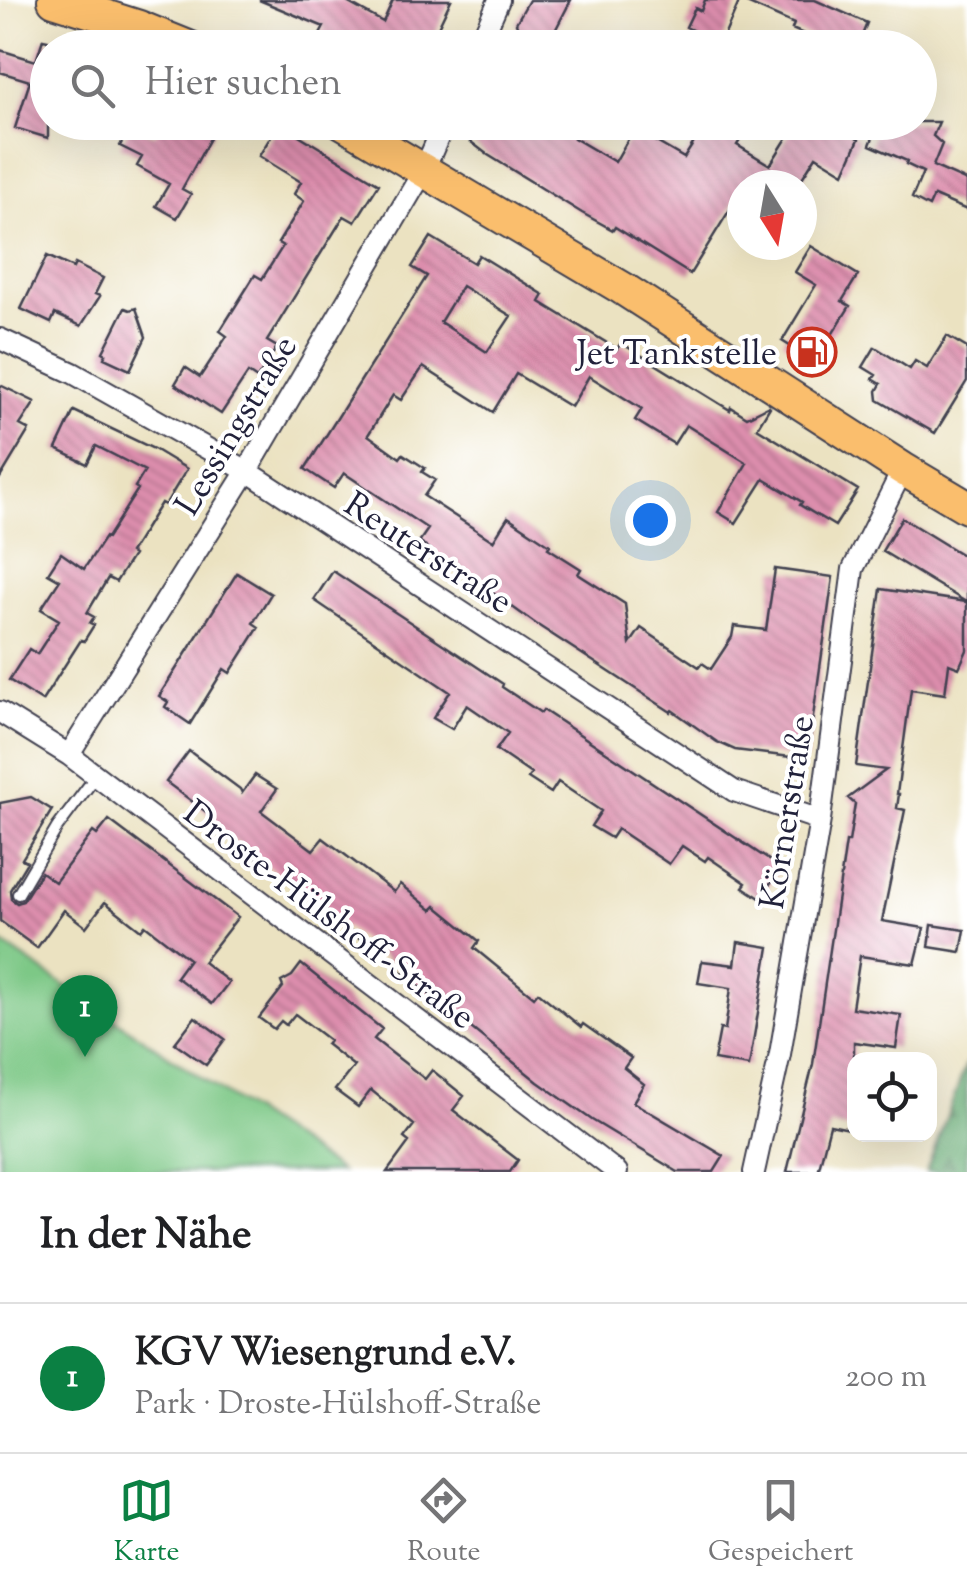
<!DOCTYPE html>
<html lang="de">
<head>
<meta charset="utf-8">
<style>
  body { margin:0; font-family:"Sorts Mill Goudy",serif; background:#f2f2f2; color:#202124 }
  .controls { position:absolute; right:30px; bottom:30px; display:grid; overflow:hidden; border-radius:20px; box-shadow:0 10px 40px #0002 }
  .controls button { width:90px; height:90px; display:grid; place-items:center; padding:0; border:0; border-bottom:2px solid #e0e0e0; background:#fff; color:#202124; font:50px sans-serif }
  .compass { position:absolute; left:727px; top:170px; width:90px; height:90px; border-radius:50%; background:#fff; box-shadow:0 10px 40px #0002; rotate:169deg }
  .you { position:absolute; left:650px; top:520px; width:35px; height:35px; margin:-25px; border:8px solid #fff; border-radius:50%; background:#1a73e8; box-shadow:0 0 0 15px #1a73e833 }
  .badge { display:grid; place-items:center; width:65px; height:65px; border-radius:50%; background:#0b8043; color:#fff; font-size:32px; font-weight:700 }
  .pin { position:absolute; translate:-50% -82px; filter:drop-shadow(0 2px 5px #0008) }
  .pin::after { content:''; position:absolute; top:52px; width:35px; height:30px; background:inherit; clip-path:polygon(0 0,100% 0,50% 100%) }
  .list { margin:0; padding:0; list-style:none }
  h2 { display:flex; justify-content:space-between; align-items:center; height:130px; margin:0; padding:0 40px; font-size:42px }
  h2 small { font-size:32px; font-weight:400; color:#757577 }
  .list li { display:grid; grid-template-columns:65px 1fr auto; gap:30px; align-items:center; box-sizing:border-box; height:150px; padding:0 40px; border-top:2px solid #e0e0e0 }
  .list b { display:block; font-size:38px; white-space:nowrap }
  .list p { margin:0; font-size:32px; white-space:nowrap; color:#757577 }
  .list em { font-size:32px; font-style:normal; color:#757577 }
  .icon { flex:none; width:55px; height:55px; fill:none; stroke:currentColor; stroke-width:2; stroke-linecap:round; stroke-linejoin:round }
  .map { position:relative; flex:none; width:967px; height:1172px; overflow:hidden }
  .search { position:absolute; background:#fff; box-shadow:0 10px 40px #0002; left:30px; right:30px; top:30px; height:110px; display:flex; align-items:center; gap:25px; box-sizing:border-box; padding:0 35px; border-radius:55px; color:#757577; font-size:38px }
  .sheet { height:280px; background:#fff }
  nav { display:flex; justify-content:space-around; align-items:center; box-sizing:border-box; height:140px; border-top:2px solid #e0e0e0; background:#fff; font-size:28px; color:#757577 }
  nav a { display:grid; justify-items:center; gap:5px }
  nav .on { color:#0b8043 }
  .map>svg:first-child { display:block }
</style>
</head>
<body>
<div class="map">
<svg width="967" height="1172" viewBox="0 0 967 1172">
  <defs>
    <pattern id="forest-firs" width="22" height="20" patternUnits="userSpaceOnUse" patternTransform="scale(2.5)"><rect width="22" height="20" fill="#66ac73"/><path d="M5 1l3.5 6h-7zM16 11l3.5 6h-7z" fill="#548c60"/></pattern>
    <pattern id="building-back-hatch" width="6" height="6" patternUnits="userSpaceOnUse" patternTransform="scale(2.5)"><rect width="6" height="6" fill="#dd8ead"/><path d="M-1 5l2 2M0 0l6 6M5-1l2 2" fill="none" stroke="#b3748e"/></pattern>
  </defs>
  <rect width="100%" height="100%" fill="#fff"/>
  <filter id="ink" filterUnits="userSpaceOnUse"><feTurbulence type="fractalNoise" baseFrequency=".01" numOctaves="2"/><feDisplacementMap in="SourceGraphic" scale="20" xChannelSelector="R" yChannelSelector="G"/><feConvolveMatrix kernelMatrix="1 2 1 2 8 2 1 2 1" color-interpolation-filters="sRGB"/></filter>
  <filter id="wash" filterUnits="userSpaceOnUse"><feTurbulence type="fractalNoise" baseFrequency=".0048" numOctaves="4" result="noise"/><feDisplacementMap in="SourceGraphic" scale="40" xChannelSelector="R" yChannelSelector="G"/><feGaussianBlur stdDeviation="2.25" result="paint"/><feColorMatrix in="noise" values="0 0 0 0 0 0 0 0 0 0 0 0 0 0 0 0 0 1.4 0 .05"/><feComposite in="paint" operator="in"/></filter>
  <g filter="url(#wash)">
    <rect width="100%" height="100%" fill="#ebe2c1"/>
    <path fill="#7dc886" stroke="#507560" stroke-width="2.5" d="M0,942L341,1172H0Z"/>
    <path fill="url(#forest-firs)" stroke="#446757" stroke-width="2.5" d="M967,1062V1172H926Z"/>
    <g id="blocks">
      <path fill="url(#building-back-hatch)" fill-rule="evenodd" d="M259,0H343L383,22L393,0H451L428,48H313L324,27Z
        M529,0H571L546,48H508L518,28L516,23Z
        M705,0H815L867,23L857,48H836L792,29L794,24L740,0L719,48H715L689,36L692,30L686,27L695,8L701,11Z
        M43,39L48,40V138L15,128L30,81L0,72V50L36,61Z
        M162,122H219L182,189L191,194L177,218L156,206L169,184L137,166L142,157L120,146L131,124L155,135Z
        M484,122H583L574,138L615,162L634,129L684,158L707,122H751L737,145L770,165L797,122H832L859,139L844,173L816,156L799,183L802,185H742V190L690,274L615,227L613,230L582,213L488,155L471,142Z
        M879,122H939L933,136L942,144L933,166L967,181V210L934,196L929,207L912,198L923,172L906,164L907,161L870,145Z
        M279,123L379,184L355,222L344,216L267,341L277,347L257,379L248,373L221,414L175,384L185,367L200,377L227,336L220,331L255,275L262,279L283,246L278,243L304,201L294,194L301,182L259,156Z
        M431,237L474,263L479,255L544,295L540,302L617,349L621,343L730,410L731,407L747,417L769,406L770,407L757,428L858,490L835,526L800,505L802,502L764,479L736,523L718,512L747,463L686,425L674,444L635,420L642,409L589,376L571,407L516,374L493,412L423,367L401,400L393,395L368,435L400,458L403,454L425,468L422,472L435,480L424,496L493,541L508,517L550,545L548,548L581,569L578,574L625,604L630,644L641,628L699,667L702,663L711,669L732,637L734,626L766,630L775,569L833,577L807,759L735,750L717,742L672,710L671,712L536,624L458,568L455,569L431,553L430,550L419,542L428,529L344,473L334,488L305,469L427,276L412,267ZM462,286L511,316L487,352L440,322Z
        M811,246L858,275L842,301L850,306L815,362L782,341L816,285L795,272Z
        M47,256L73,268L75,264L103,278L95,294L100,296L81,326L55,314L51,323L21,309Z
        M125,308L130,310L136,308L146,337L130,370L104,358L106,354L103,352Z
        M947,336L967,348V381L935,433L878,400L877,391L881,384L873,379L876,375L863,367L875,347L910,369L915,361L927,368Z
        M0,385L35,402L20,425L29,430L0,478Z
        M74,411L154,449L187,469L165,505L161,503L130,553L133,555L116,582L108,578L87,613L94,617L90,623L94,625L84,641L81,640L42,701L9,680L29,649L37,654L59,620L41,609L60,580L48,573L61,553L84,569L105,537L107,538L138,489L135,487L145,471L96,446L87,464L56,449Z
        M902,518L967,558V650L959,668L949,664L945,694L911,689L897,794H899L897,808L905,810L882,921L924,928L915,964L860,956L852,1008L901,1015L896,1048L854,1042V1130L830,1125L818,1172H787L813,1064L846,842H849L855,804L848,798L886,770L856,766L881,589L966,602L882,551Z
        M333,571L491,676L503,684L502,687L541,713L543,710L781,868L760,898L743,887L746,883L708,857L705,861L682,846L669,864L617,829L611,838L591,826L601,811L558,782L551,793L528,778L531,774L496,750L508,733L467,705L452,729L433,718L450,692L314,600Z
        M237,573L271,594L253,623L259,627L230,673L224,669L190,724L165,707L168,702L159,696Z
        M189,751L240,789L242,793L255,775L277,789L261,811L313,850L323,838L394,892L400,884L432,910L436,906L479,941L474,948L534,997L538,992L581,1027L583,1024L631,1058L624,1068L644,1084L633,1102L724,1156L714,1172H678L592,1120L538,1082L347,928L341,926L339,921L324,909L209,822L213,817L166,782Z
        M31,797L52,810L22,859L27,862L10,890L11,899L17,903L23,901L41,872L55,882L93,832L97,835L109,820L238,917L203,962L229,982L212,1004L176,977L189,959L145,925L141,930L105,902L86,927L64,910L37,948L0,921V803Z
        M932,925L965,930L961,952L929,947Z
        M738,942L769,947L749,1066L714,1060L720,1029L725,1030L731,988L698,983L702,961L735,965Z
        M301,964L382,1029L374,1039L425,1079L432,1070L464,1096L453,1110L518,1160L510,1172H387L409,1142L404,1138L414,1125L371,1090L358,1107L335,1090L354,1066L326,1044L329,1040L295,1014L286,1025L281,1021L274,1029L259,1018L283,987L281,982L292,976Z
        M195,1017L225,1039L206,1065L175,1043Z"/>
    </g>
  </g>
  <g filter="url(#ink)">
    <use href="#blocks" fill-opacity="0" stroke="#403f4f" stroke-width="2.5"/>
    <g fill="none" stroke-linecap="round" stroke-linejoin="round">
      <g stroke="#403f4f" stroke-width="14">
        <path id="lane" d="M18,894L57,828L96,776"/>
      </g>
      <g stroke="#403f4f" stroke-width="24">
        <path id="street" d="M478,48L499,0
          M0,339L73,373L247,471L734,791L820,820
          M0,712L69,755L617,1172
          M69,755L247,471L424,170L445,122
          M754,1172L780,1054L820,820L853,569L903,469"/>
      </g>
      <g stroke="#403f4f" stroke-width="36">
        <path id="primary" d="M54,0L139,27L191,48
          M342,122L622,288L903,469L967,507"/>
      </g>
      <use href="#lane" stroke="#fff" stroke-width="10"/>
      <use href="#street" stroke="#fff" stroke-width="20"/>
      <use href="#primary" stroke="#fabe6d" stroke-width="32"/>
    </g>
  </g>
  <defs>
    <g id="fuel-ring" transform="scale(2.5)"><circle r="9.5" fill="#fff" stroke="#c8321e" stroke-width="1.5"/><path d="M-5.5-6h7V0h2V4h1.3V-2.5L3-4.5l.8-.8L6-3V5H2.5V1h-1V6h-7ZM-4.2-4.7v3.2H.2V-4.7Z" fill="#c8321e"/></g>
  </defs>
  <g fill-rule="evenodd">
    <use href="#fuel-ring" x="812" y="352"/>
  </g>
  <g text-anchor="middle" stroke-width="8" stroke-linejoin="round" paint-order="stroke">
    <g font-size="35" fill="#22223b" stroke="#fff" text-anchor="end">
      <text x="777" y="364">Jet Tankstelle</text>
    </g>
    <g font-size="35" fill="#22223b" stroke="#fff">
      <text transform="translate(235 425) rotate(-59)" y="12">Lessingstraße</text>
      <text transform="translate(429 552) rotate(33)" y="12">Reuterstraße</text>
      <text transform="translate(786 812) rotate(-81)" y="12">Körnerstraße</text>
      <text transform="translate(330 914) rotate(37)" y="12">Droste-Hülshoff-Straße</text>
    </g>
  </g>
</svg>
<div class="controls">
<button><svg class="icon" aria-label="locate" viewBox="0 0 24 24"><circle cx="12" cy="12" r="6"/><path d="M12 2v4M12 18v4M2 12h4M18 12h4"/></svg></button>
</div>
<svg class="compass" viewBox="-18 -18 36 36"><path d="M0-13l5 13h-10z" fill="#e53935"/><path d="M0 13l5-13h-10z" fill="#757577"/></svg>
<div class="you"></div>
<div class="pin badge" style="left:85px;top:1057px">1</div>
<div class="search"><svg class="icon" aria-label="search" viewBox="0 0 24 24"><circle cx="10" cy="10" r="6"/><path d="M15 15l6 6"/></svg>Hier suchen</div>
</div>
<section class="sheet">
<h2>In der Nähe<small></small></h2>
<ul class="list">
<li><span class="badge">1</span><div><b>KGV Wiesengrund e.V.</b><p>Park · Droste-Hülshoff-Straße</p></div><em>200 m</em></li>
</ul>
</section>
<nav>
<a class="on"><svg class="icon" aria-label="map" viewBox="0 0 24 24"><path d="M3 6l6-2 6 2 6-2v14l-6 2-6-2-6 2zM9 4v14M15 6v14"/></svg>Karte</a>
<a><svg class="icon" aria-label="directions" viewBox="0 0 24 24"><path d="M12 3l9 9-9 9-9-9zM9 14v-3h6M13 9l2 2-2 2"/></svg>Route</a>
<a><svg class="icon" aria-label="saved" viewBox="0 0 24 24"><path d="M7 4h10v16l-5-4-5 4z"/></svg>Gespeichert</a>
</nav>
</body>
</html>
